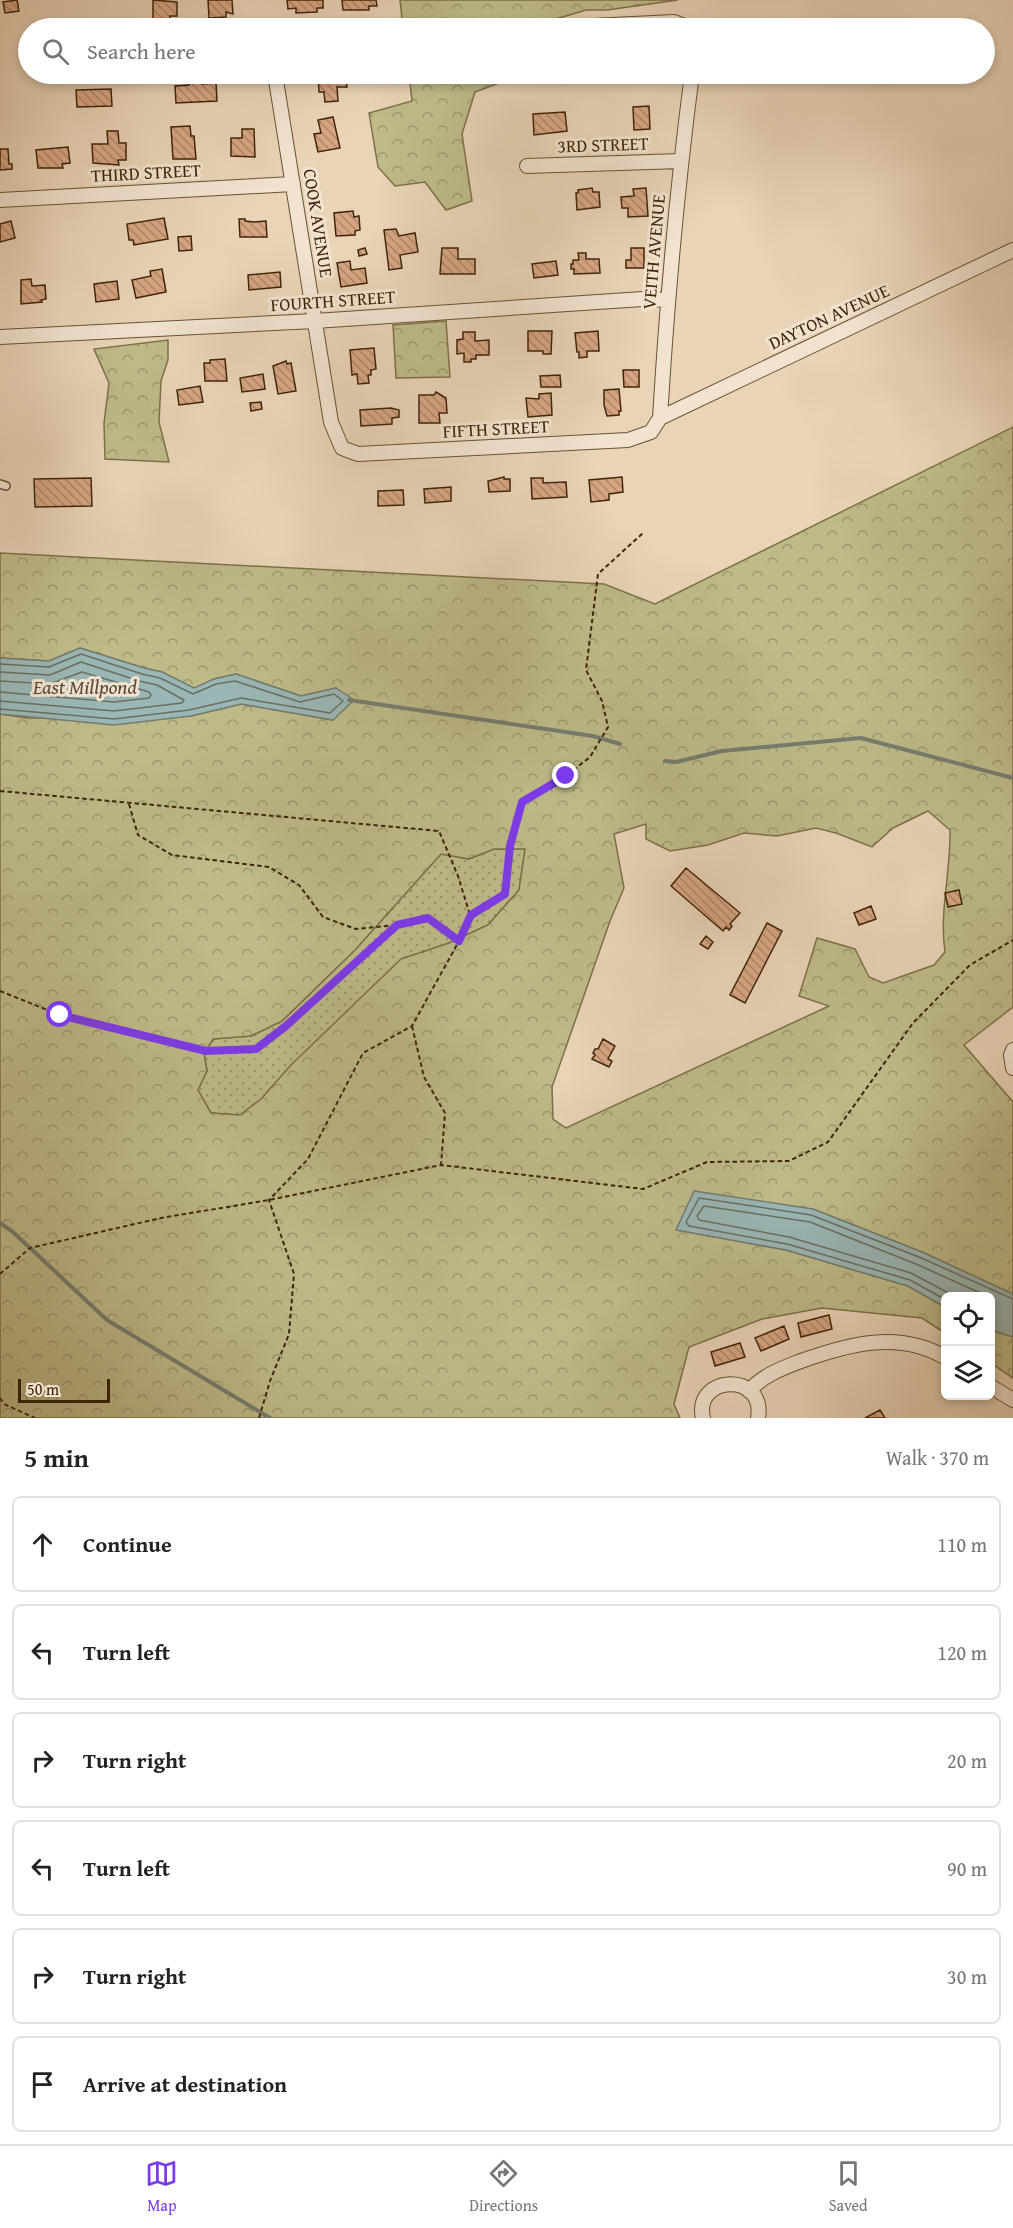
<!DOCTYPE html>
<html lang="en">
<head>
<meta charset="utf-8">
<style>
  body { margin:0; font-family:"Gentium Book Plus",serif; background:#f6f6f6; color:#222 }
  .controls { position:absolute; right:18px; bottom:18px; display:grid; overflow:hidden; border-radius:9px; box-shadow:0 3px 9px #0003 }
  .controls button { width:54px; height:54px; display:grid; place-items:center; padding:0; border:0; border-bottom:2px solid #e0e0e0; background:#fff; color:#222; font:30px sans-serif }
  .scale { position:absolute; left:18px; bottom:15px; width:92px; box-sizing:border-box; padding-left:6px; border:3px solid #3f2508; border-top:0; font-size:16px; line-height:21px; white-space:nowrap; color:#3f2508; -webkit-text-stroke:4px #f1e3d0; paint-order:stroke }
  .stop { position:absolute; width:18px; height:18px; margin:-14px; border:4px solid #7c3aed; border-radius:50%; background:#fff }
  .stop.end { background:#7c3aed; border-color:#fff; box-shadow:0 2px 6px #0008 }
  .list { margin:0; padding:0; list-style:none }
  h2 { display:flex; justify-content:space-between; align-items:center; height:78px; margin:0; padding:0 24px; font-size:26px }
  h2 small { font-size:20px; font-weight:400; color:#767676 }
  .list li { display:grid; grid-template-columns:39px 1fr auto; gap:18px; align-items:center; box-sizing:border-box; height:96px; margin:0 12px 12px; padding:0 12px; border:2px solid #e0e0e0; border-radius:9px }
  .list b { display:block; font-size:22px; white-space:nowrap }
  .list em { font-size:20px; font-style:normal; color:#767676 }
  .icon { flex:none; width:33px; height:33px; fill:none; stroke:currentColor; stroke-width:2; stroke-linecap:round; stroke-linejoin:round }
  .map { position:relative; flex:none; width:1013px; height:1418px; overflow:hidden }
  .search { position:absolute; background:#fff; box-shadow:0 3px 9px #0003; left:18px; right:18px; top:18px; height:66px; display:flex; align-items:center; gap:15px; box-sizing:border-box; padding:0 21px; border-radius:33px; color:#767676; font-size:22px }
  .sheet { height:726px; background:#fff }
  nav { display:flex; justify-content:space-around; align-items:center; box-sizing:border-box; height:84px; border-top:2px solid #e0e0e0; background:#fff; font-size:16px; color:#767676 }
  nav a { display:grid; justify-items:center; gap:3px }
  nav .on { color:#7c3aed }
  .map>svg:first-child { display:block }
</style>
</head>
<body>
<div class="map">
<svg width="1013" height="1418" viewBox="0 0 1013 1418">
  <defs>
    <pattern id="grass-dots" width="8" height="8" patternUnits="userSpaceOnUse" patternTransform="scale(1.5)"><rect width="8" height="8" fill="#bebb89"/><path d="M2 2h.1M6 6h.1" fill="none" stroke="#9c986e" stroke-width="1.8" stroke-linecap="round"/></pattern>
    <pattern id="forest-crowns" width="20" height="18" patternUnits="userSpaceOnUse" patternTransform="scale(1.5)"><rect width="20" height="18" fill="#bebb89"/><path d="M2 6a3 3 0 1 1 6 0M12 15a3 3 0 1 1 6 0" fill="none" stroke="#9c986e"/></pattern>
    <pattern id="building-back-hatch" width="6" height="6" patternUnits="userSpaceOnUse" patternTransform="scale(1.5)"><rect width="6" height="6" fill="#d8a583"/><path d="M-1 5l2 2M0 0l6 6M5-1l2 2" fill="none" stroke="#b18669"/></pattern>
  </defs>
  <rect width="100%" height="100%" fill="#e9d4b7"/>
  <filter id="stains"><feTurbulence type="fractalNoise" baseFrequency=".00333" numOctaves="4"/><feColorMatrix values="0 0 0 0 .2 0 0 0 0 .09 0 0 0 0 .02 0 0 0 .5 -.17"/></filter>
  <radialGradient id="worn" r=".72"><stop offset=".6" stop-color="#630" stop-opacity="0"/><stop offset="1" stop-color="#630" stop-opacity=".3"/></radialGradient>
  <path fill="url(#grass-dots)" stroke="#7e7048" stroke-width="1.5" d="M494,849H525L519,890L488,925L449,943L292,1064L261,1099L240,1115L211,1113L198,1090L207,1071L204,1054L213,1039L251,1036L282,1021L355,950L441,854L469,859Z"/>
  <path fill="url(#forest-crowns)" stroke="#7e7048" stroke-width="1.5" fill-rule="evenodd" d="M400,0H678L607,10H586L556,19L544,28H403Z
    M409,74H523L475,92L462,134L472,201L446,210L425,182L395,186L378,167L369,113L412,101Z
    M446,321L450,377L396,378L393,325Z
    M168,340V360L161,381L159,422L169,462L105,459L104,423L109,383L94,349Z
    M1013,427V1007L964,1045L1013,1102V1294L922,1252L813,1209L677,1230L786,1250L908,1286L945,1307V1333L922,1318L822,1308L762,1319L689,1347L674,1404L680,1418H0V714L27,718L191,716L241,704L333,720L336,688L301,696L236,674L214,679L194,689L162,672L144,668L80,648L49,661L0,658V553L604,584L655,604ZM928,811L950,830C951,871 939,912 945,952L934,965L883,983L869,977L855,949L817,938L799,996L829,1006L566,1128L553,1119L552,1087L610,921L624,888L614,834L646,824V839L670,851L708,845L744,833L777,836L816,828L836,833L872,847L893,828ZM494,849H525L519,890L488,925L449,943L401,959L292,1064L261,1099L240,1115L211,1113L198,1090L207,1071L204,1054L213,1039L251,1036L282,1021L355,950L441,854L469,859Z
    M990,1330L1013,1337V1378L991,1363Z"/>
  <path fill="#99b7b6" stroke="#757d70" stroke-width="1.5" d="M80,648L144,668L162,672L194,688L214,679L236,674L301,696L336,688L354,700L333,720L241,704L191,716L114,725L0,714V658L49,661Z
    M694,1191L813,1209L922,1252L1013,1294V1337L991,1330L990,1296H946L945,1307L908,1286L786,1250L676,1230Z"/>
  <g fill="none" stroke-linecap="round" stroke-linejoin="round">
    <path stroke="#6c6e5f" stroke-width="1.5" d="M0,664L49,667L81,654L142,674L160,678L193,694L216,684L235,681L300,702L334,694L343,701L330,713L241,698L189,710L114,719L0,709
      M0,672L50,675L81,662L139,681L157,685L184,700L182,703L114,711L0,701
      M0,681L50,684L82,672L149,692L151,695L149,698L114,702L0,692
      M954,1296L911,1273L789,1237L699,1220L697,1216L704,1206L810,1222L916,1264L987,1296
      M946,1300L910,1280L787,1244L689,1226L686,1222L699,1198L811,1215L919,1257L1013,1299"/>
    <path stroke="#757d70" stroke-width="4" d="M349,700L593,736L620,744
      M665,761L676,762L722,751L861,738L1013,778
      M0,1223L13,1232L107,1320L270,1418"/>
  </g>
  <path fill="url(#building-back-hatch)" stroke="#3f2508" stroke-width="1.5" d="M17,0L19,11L5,13L3,2Z
    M153,0L177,2V16H170V21H153Z
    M208,0H232L233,14L226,12V17L209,18Z
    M287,0H323V8H317V12L296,13V8L288,9Z
    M342,0H376L377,6H369V10H343Z
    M318,74H346L347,87H337L338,101L325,102L324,92H319Z
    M588,74H617L618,78L590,82Z
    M202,81V84L216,83L217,101L176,103L175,86L189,85V82Z
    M111,89L112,106L77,107L76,90Z
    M649,106L650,129L634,130L633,107Z
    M565,112L567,131L534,135L533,114Z
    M333,117L340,148L318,152L314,134L321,133L318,120Z
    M190,126L191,136H194L196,159H173L171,127Z
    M242,129H254L255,157L231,156V138H242Z
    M107,131H118L119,143H126V160H118L119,165L93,163L92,144H108Z
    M68,147L70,163L62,164L63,168H38L36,150Z
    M0,149H8L9,164H12V169L0,170Z
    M592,188L593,192H599L600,207L577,210L576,193H578V190Z
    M646,188L648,216L628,217V208H622L621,197L634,196L633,189Z
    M353,211L354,217L359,216L360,230L355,231V235L336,236L334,213Z
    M164,218L168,239L134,245L133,240H129L127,224Z
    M239,219H245V221L254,222L266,221L267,237H240Z
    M11,221L15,238L0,242V224Z
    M396,229L399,236L415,233L418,252L400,255L402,268L389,270L384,230Z
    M191,236L192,250L179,251L178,237Z
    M365,248L367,254L359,256L358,250Z
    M442,248H458V259H475V274H440Z
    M631,248H644V268H626V260H631Z
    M578,253H586V259H599L600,273L574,274V269H571V264H573V260H579Z
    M350,261L351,270L365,268L367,283L341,287L337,263Z
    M556,261L558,275L534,278L532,264Z
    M162,269L166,292L136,298L132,280L151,276L150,271Z
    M280,272L281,287L249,290L248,275Z
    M31,279L32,286L45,285L46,299L41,300L42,302L21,304V280Z
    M117,281L119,299L96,302L94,284Z
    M528,331H552L551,354H543V351H528Z
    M598,331L599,351H587V357L579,358V352H577L575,333Z
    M463,332H475V341L489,340V355H476V359H471V362H464V353L457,354V340L463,339Z
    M374,348L376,369L371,370V375H368L369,383L358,384L357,374L352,375L350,350Z
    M225,359L227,381H205L204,363H210V360Z
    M286,361L287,364L291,363L296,391L278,394L273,366Z
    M623,370H639V387H624Z
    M263,374L265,389L242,392L240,378Z
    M560,375L561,387H541L540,376Z
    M200,386L203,402L179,405L177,390Z
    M619,389L621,411H619V415L607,416L604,405V390Z
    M436,392L446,398L447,413H439L440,423H419V395H434Z
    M551,393L552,415L528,417L526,398L539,399V394Z
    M261,402L262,409L251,411L250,403Z
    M391,408L399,410V417L392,418V424L361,426L360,410Z
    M504,477V479H510V491L489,492L488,481Z
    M622,477L623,492L609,494V500L591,502L589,480Z
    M91,478L92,506L35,507L34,479Z
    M531,478H543V483L566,482L567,497L532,499Z
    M451,487V501L425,503L424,489Z
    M403,490L404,505L378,506V491Z
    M686,868L740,913L730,924L732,926L729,930L726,927L723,931L671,886Z
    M959,890L962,904L948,907L945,893Z
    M871,906L876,919L859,925L854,913Z
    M767,923L782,931L745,1003L730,995Z
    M706,936L713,942L708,949L700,944Z
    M603,1039L615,1046L608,1059L612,1061L609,1067L592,1059L595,1055L593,1053L595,1049H598Z
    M829,1315L832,1329L801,1337L798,1323Z
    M784,1326L789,1339L761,1351L755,1338Z
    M740,1343L745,1357L715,1366L711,1352Z
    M880,1410L885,1418H865Z"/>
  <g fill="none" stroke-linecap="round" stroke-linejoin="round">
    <g stroke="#6a5134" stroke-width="10">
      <path id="lane" d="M0,484L6,486"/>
    </g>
    <g stroke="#6a5134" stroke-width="16">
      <path id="street" d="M592,26L674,22L684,26L685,28
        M275,74L331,422L342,448L358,454L628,440L651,432L660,418C667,302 677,188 692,74
        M527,166L681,161
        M0,200L293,184
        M0,337L315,321L643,299L667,300
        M660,418L1013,250
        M1013,1050L1011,1055L1013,1068
        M990,1386L1013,1400
        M749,1391C763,1375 783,1368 801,1361C849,1344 899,1330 946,1358
        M703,1418C693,1375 766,1371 758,1418"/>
    </g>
    <path stroke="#3f2508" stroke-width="2" stroke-dasharray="4.5 3" stroke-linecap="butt" d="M0,791L439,831L458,876L470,915
      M129,804L138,835L172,855L269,867L299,885L323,917L356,929L397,925
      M0,991L60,1015L206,1051L256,1049L286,1026L397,925L428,918L459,941
      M412,1026L424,1077L445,1113L441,1165
      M0,1274L30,1248L161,1218L269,1200L441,1165L643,1189L707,1162L789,1161L828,1142L913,1023L970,965L1013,940
      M0,1398L4,1404L35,1418
      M259,1418L270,1381L289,1334L294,1274L269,1200L308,1159L363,1053L412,1026L459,941L470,915L505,894L510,846L522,802L566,776L590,757L608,727L602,701L586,670L598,574L643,533"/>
    <use href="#lane" stroke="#f1e3d0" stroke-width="7"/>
    <use href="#street" stroke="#f1e3d0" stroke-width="14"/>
  </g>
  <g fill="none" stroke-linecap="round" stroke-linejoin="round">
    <path stroke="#7c3aed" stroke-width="8" d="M60,1015L206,1051L256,1049L286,1026L397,925L428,918L459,941L471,915L505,894L510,846L522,802L566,776"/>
  </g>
  <g text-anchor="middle" stroke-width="6" stroke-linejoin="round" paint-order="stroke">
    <g font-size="18" fill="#3f2508" stroke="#f1e3d0">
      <text transform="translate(603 145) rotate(-2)" y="6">3RD STREET</text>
      <text transform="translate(146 173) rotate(-3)" y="6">THIRD STREET</text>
      <text transform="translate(318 223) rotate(81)" y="6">COOK AVENUE</text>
      <text transform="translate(654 252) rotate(-85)" y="6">VEITH AVENUE</text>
      <text transform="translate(333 301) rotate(-4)" y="6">FOURTH STREET</text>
      <text transform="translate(829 317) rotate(-25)" y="6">DAYTON AVENUE</text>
      <text transform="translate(496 429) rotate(-3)" y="6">FIFTH STREET</text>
    </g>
    <g font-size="20" font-style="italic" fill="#564a34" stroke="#f1e3d0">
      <text x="85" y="694">East Millpond</text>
    </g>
  </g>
  <rect width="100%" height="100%" filter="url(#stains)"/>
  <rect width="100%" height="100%" fill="url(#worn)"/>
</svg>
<div class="controls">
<button><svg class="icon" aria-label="locate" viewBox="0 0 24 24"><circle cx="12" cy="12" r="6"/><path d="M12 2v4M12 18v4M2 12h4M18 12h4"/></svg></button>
<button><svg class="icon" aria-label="layers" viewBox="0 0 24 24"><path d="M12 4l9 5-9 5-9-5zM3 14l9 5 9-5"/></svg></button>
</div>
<div class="scale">50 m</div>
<div class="stop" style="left:60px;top:1015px"></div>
<div class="stop end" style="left:566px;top:776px"></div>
<div class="search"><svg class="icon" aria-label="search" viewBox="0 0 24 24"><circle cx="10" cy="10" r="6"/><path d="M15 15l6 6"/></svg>Search here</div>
</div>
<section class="sheet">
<h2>5 min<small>Walk · 370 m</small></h2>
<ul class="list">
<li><svg class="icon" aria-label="ahead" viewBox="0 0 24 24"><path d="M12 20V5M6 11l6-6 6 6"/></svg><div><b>Continue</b></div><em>110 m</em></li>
<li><svg class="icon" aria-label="left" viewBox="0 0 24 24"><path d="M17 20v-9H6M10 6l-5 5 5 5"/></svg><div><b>Turn left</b></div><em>120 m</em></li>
<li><svg class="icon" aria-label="right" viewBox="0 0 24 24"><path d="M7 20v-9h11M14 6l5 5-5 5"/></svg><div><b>Turn right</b></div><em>20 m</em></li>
<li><svg class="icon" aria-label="left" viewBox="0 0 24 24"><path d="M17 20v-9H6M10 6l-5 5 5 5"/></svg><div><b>Turn left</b></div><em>90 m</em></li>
<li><svg class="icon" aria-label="right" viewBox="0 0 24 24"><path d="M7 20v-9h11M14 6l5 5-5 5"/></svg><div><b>Turn right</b></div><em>30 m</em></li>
<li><svg class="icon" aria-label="arrive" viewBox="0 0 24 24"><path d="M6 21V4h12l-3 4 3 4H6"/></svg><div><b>Arrive at destination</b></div></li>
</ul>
</section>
<nav>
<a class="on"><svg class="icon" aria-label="map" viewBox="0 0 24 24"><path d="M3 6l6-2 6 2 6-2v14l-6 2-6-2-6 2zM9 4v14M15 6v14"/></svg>Map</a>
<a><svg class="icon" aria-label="directions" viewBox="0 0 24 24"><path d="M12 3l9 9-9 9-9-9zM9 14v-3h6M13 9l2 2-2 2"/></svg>Directions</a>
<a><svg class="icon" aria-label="saved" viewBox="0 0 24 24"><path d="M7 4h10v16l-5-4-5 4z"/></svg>Saved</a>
</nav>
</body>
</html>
